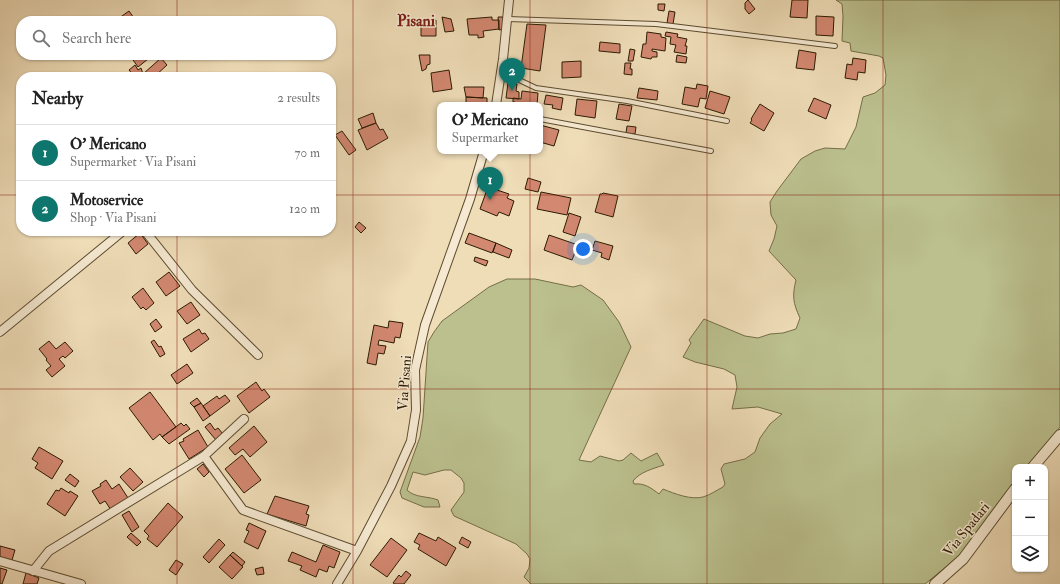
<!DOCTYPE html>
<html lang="en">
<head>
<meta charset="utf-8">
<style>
  body { margin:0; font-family:"IM FELL Double Pica",serif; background:#f2f2f2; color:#222 }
  .controls { position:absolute; right:12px; bottom:12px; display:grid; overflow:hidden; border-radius:8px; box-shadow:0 1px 3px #0004 }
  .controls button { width:36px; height:36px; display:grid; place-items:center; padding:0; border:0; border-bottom:1px solid #e0e0e0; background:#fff; color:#222; font:20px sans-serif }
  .you { position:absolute; left:583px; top:249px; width:14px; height:14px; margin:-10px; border:3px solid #fff; border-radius:50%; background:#1a73e8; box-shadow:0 0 0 6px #1a73e833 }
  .badge { display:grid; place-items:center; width:26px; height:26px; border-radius:50%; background:#0f766e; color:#fff; font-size:13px; font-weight:700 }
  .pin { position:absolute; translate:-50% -33px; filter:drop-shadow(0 1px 2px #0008) }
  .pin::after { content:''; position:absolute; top:21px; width:14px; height:12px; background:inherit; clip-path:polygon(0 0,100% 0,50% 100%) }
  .popup { position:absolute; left:437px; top:102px; width:106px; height:52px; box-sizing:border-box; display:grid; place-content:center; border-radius:8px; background:#fff; filter:drop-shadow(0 1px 3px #0005); font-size:13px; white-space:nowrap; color:#767676 }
  .popup b { font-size:15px; color:#222 }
  .popup::after { content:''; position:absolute; left:50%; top:100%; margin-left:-8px; border:8px solid transparent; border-top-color:#fff }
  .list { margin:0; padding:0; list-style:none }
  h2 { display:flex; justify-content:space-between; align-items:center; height:52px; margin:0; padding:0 16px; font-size:17px }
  h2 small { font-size:13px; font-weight:400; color:#767676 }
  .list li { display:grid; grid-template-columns:26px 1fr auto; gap:12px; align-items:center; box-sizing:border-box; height:56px; padding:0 16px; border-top:1px solid #e0e0e0 }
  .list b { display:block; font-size:15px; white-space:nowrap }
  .list p { margin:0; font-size:13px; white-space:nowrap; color:#767676 }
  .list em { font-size:13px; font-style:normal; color:#767676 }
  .icon { flex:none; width:22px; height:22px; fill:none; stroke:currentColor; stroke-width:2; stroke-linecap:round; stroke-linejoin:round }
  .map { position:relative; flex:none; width:1060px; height:584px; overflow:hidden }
  .search { position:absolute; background:#fff; box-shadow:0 1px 3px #0004; left:16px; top:16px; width:320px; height:44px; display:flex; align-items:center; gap:10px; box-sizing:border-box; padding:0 14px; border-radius:16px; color:#767676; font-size:15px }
  .panel { position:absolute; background:#fff; box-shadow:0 1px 3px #0004; left:16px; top:72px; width:320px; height:164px; border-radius:16px }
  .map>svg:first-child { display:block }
</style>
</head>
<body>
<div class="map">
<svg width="1060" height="584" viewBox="0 0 1060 584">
  <rect width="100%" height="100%" fill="#efddb8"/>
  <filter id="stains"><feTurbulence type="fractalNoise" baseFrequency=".005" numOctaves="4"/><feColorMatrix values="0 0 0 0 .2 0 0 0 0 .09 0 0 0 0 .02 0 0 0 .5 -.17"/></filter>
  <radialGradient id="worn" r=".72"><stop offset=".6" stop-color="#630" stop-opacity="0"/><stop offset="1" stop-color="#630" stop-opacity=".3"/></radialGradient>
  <path fill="#bbc08e" stroke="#746e48" d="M836,0H1060V427L1026,467H1015V480L963,553L925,584H531L524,577L529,568L530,559L527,554L516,544L454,516L451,510L464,492V483L461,478L451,470H444L425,475L413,472L407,490C415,498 428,496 438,500L440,507H424L402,498L400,492L420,437L423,418L428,342L434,332L442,321L489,287L507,279H535L573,287L581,285L603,300L619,322L631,347L579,460L591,462L600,456L619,461L623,460L631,453L641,461L657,453L664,465C652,469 640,472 633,481L634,484C645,483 651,488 659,494L663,489C675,494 691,500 703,497C710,495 717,490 723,487L725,484L721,469L724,464L745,459L755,452L760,438L770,424L782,414L758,407L732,409L737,387L735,375L724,369L695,362L683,357L691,343L689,340L704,319L745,336L758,338L770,334L783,333L796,329L800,318C793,303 792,296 796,280L769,251L774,239L777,226L771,215L770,202L777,191L801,159L815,151L825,148L845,149L856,127L863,97L875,93L885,85L886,75L883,58L879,56L851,51L850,43L842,41L843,16L842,4Z"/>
  <path fill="#d38871" stroke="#2c1b02" d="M748,0L755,9L749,14L745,9V3Z
    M792,0H808L807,18L790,17Z
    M658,4H665L664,11L658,10Z
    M129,11L136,21H115Z
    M669,11L675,12L673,24L667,23Z
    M816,16L834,17L833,36L816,35Z
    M442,17L451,19L454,31L445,32Z
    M492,17V20H499V29L483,31L484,37L478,38V35H469L467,19Z
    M498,17H503L504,29L499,30Z
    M421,20H436V36H421Z
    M527,24L546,25L540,71L521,68Z
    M647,32L661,34V37L666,38L665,51L652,49V51L657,52V57H652L651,59L641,57L643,44H646Z
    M666,32L678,34L677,37L687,39L685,46H687L686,54L674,52L676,45L670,44L671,37L665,36Z
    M600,42L620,44V53L599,51Z
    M630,49L635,50L633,61H628Z
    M799,50L816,53L814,70L796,68Z
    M134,55H153L138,67L131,57Z
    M419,55H430V64L427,65L426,69L422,71Z
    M677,55L687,57L686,63L676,62Z
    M161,58L167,65L154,77H146L143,74Z
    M853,58L866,60L865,73L858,72L857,80L845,78L847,64L852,65Z
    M581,61V77L562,78V62Z
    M625,63H631L630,69H632V75L624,74Z
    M135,65L138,70L141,68L143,74L142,77H135L129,70Z
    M449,70L452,89L433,92L431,73Z
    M508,83L517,84L516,91L519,92V99L506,98Z
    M697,84L708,86L706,99L700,98L698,107L682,104L685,87L696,89Z
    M464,87H484L483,98L466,97Z
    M639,88L658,91L657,100L637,98Z
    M522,91L538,93L537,105H515V102H513V98L521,99Z
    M710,91L730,97L724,114L705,108Z
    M546,95L563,98L561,110L552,108L553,105L544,104Z
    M466,97L487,98V105H466Z
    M814,98L831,105L826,119L808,111Z
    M577,99L597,101L595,118L575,115Z
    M619,104L632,106L629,121L616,119Z
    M760,104L774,113L764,131L750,123L752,120L751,119Z
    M373,113L376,123L362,128L358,119Z
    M376,123L380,130L383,129L388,138L367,150L358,130Z
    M540,125L559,130L554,146L540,142Z
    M627,126L636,127L635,134L626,133Z
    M342,131L356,150L349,155L335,135Z
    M528,178L541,182L538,192L525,189Z
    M488,187L509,194L507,198L514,201L509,216L499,212L497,216L480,209Z
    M541,192L571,198L567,215L537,209Z
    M603,193L618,196L613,217L595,212L600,194H602Z
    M569,213L581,217L575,236L563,232Z
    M359,222L366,228L361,233L355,227Z
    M140,233L148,244L136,254L128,243Z
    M469,233L496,243L492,253L465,243Z
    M549,235L578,245L572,260L544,250Z
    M595,241L613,246L609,260L601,257L602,253L592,250Z
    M496,243L512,250L509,258L493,252Z
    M475,257L488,261L486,266L474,261Z
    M169,272L180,286L166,296L156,282Z
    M143,288L154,303L146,310L143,307L141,309L132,297Z
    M191,302L200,315L187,324L177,311Z
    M156,319L162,327L155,332L150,324Z
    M389,321L403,323L400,338L395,337L394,343L379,340L378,345L386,346L384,354L378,353L376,365L367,363L374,325L388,328Z
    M199,329L202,334L205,333L209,339L191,352L183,339Z
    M154,340L159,347L161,346L165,354L160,357L151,342Z
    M49,341L56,349L65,342L73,351L65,358L63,356L59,359L65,366L52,377L46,370L51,366L46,360L47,359L39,349Z
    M187,364L193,373L177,384L171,375Z
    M256,382L262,391L264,389L270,397L249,413L237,396Z
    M150,392L176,427L162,437L160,434L153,440L129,408Z
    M225,395L230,401L210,416L203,406L217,396L219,399Z
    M197,398L201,403L194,407L190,403Z
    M201,403L210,416L203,421L194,407Z
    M181,423L184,426L186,424L190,429L169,444L162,437Z
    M210,423L215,430L218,428L223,434L216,440L205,427Z
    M254,426L267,442L250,457L243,449L235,455L229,448Z
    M198,430L208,447L189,459L179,443L184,441L183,439Z
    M39,447L63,461L52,479L35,468L38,463L32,459Z
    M242,455L261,480L244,493L225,469Z
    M203,464L209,472L204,477L197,469Z
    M130,468L143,482L133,491L120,477Z
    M70,474L79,481L75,487L65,480Z
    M106,480L112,489L119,484L128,498L111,510L105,501L100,504L92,491L101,486L100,484Z
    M61,488L69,493L70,491L78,496L65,516L47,504L56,490L59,491Z
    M275,496L309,506L306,514L309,515L306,526L267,514Z
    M168,503L183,517L157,547L147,539L149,536L144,531Z
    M129,511L139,527L132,532L122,515Z
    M249,523L266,531L258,549L244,542L249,531L246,530Z
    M131,533L141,542L137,546L127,537Z
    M419,533L436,541L438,537L456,548L446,566L418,549L420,545L414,542Z
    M462,537L471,542L468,548L459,543Z
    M391,538L407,550L387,577L370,565Z
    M219,539L225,545L209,563L203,557Z
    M323,545L340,552L334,568L329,566L327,572L319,569L316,577L300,570L302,566L288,561L292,552L316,562Z
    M0,546L15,550L12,560L0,557Z
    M233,552L245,562L242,566L230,555Z
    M230,555L243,567L232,579L219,567Z
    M176,560L183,564L176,575L169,570Z
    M263,567L264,574L257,575L255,569Z
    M0,568L7,570L2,584H0Z
    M406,571L411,575L404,584H395L393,583L399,575L401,577Z
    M26,573L39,578L37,584H23Z"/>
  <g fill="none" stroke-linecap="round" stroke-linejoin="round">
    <g stroke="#5d4c30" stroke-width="6">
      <path id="service" d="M507,19L656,24L835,46
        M500,77L517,79L536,88L627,101L727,121
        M540,119L711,151"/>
    </g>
    <g stroke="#5d4c30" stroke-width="10">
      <path id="minor" d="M496,105L503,59L509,0
        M145,231L192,290L258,355
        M0,332L123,231
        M204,456L243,510L357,551
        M0,561L81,584
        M33,571L49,551L204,456L244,419
        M337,584L357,551L391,486L411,441L416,410L415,370L425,325L470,199L484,151"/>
    </g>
    <g stroke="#5d4c30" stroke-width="12">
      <path id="tertiary" d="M1033,467L1060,435
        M935,584L963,559L1015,489"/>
    </g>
    <use href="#service" stroke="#f5e9d1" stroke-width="4"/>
    <use href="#minor" stroke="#f5e9d1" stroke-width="8"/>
    <use href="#tertiary" stroke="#f5e9d1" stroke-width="10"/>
  </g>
  <path fill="none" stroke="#8f2418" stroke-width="1" stroke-opacity="0.55" d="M177,0V21M353,0V584M530,0V584M707,0V584M883,0V584M177,55V77M0,195H21M331,195H1060M177,231V584M0,389H1060"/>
  <g text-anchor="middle" stroke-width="3" stroke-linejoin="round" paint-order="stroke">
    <g font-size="14" fill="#2c1b02" stroke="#f5e9d1">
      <text transform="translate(404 383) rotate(-86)" y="5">Via Pisani</text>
      <text transform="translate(966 529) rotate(-51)" y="5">Via Spadari</text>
    </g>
    <g font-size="16" font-weight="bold" fill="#7a1f14" stroke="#f5e9d1">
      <text x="416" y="26">Pisani</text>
    </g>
  </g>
  <rect width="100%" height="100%" filter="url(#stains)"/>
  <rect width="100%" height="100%" fill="url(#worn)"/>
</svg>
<div class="controls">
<button>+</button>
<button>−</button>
<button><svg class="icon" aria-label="layers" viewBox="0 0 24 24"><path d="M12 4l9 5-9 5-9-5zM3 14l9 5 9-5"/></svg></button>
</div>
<div class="you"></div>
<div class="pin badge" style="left:490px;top:200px">1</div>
<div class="popup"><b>O' Mericano</b>Supermarket</div>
<div class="pin badge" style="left:512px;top:91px">2</div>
<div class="search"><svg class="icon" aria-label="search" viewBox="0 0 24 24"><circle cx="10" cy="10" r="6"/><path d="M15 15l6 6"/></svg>Search here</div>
<section class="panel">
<h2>Nearby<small>2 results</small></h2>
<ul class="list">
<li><span class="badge">1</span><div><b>O' Mericano</b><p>Supermarket · Via Pisani</p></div><em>70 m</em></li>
<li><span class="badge">2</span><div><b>Motoservice</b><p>Shop · Via Pisani</p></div><em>120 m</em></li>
</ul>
</section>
</div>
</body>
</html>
